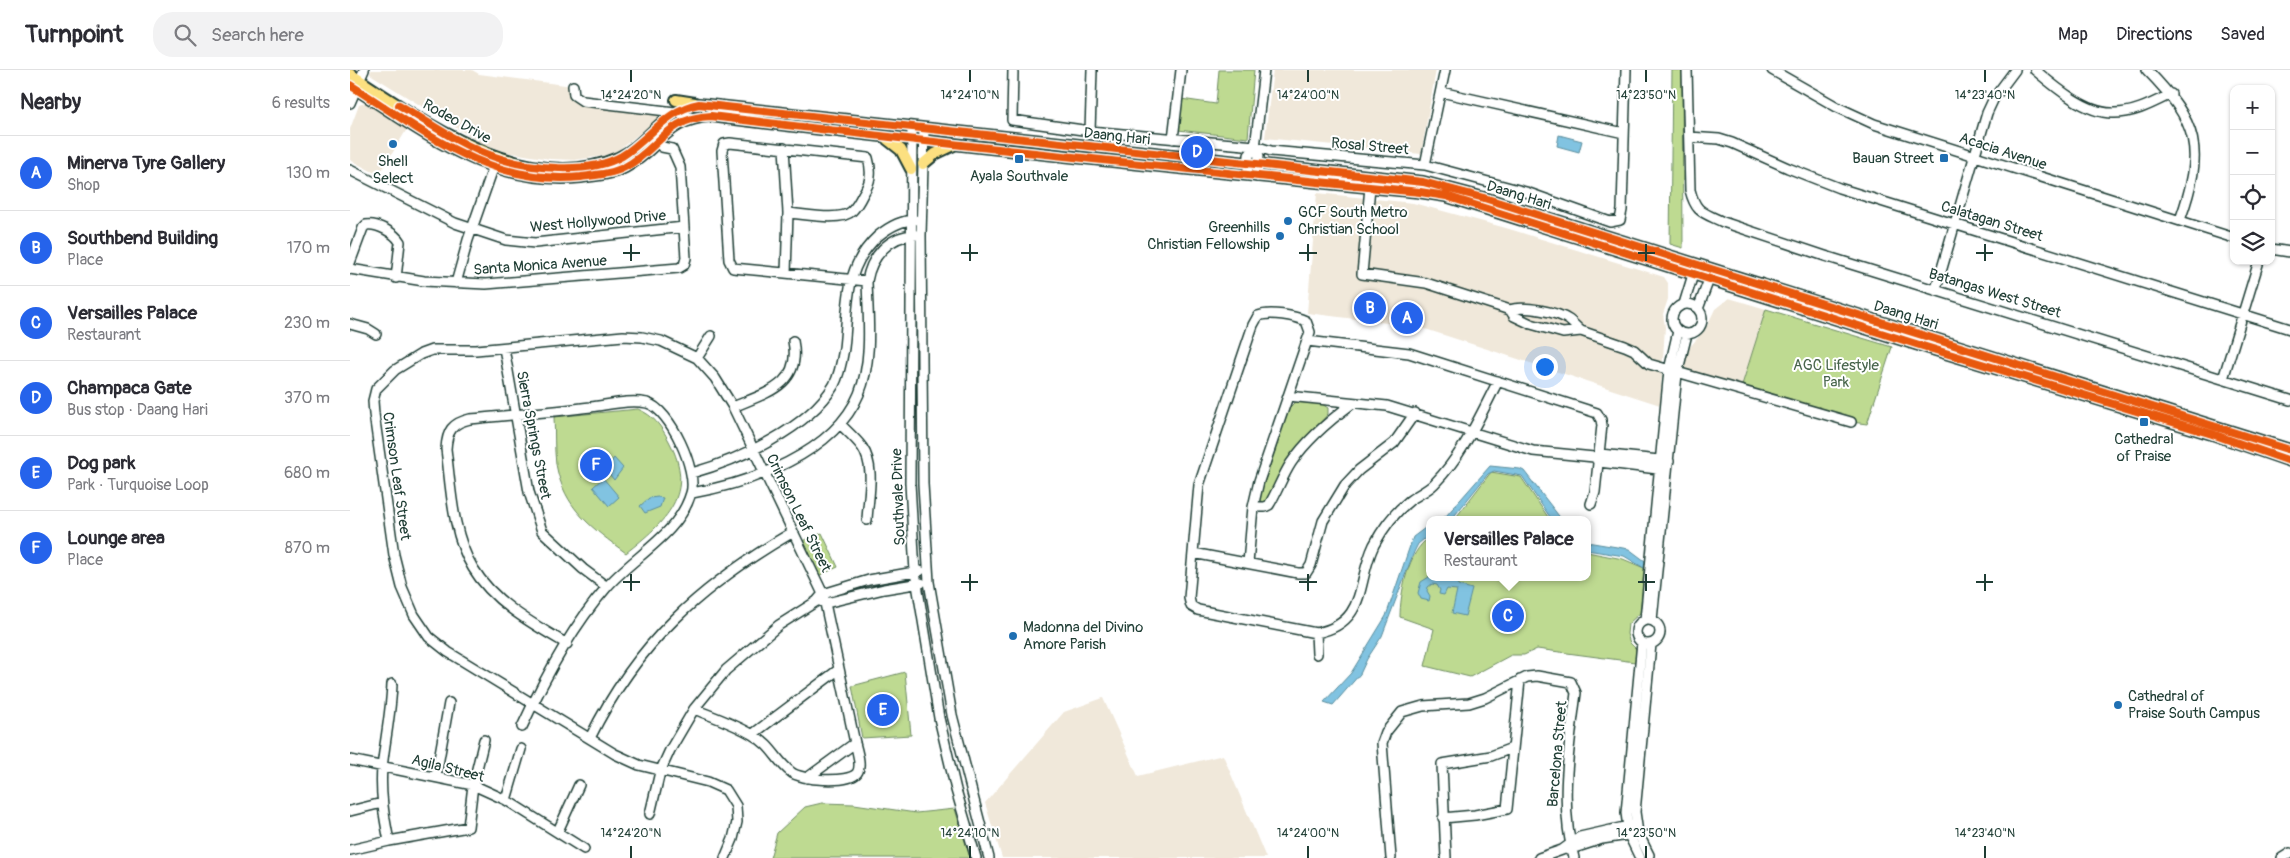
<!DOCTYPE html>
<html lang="en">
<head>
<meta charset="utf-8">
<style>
  body { margin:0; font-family:Pangolin,sans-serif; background:#f2f2f3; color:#2b2b33 }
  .controls { position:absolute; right:15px; top:15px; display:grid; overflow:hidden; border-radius:10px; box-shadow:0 1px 4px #0004 }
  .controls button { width:45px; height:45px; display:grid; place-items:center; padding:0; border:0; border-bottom:1px solid #e1e1e2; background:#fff; color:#2b2b33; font:25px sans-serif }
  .you { position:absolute; left:1194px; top:296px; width:18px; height:18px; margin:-12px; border:4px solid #fff; border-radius:50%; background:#1a73e8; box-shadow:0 0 0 8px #1a73e833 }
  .badge { display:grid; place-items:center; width:32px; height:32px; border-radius:50%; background:#2563eb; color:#fff; font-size:16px; font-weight:700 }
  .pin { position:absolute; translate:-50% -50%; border:2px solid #fff; box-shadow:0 1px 5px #0006 }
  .popup { position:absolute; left:1076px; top:446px; width:165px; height:65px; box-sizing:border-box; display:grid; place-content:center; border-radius:10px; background:#fff; filter:drop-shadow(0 1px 4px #0005); font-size:16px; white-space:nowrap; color:#7c7c81 }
  .popup b { font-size:19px; color:#2b2b33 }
  .popup::after { content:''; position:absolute; left:50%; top:100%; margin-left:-10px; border:10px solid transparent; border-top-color:#fff }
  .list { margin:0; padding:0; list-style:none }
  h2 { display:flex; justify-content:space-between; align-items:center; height:65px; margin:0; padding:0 20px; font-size:21px }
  h2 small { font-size:16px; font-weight:400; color:#7c7c81 }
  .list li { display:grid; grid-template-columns:32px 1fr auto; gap:15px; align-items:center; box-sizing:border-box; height:75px; padding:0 20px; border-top:1px solid #e1e1e2 }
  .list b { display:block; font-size:19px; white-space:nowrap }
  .list p { margin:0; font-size:16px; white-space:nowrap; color:#7c7c81 }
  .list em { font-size:16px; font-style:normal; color:#7c7c81 }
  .icon { flex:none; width:28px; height:28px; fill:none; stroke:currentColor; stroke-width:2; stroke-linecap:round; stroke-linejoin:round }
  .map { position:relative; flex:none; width:1940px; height:788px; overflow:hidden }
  header { display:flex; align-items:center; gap:30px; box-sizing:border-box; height:70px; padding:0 25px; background:#fff; border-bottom:1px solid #e1e1e2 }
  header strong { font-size:24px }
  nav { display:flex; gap:28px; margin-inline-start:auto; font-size:18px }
  .search { width:350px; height:45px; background:#f2f2f3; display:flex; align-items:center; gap:12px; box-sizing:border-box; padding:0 18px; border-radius:20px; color:#7c7c81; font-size:19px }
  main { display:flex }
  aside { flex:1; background:#fff }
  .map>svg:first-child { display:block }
</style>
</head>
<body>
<header>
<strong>Turnpoint</strong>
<div class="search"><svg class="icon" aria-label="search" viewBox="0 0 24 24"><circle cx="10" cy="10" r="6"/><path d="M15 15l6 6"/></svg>Search here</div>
<nav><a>Map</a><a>Directions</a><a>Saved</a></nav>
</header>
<main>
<aside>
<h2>Nearby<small>6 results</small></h2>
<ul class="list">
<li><span class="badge">A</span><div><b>Minerva Tyre Gallery</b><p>Shop</p></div><em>130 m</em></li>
<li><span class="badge">B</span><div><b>Southbend Building</b><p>Place</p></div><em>170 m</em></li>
<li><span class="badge">C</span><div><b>Versailles Palace</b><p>Restaurant</p></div><em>230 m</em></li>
<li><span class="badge">D</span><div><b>Champaca Gate</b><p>Bus stop · Daang Hari</p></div><em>370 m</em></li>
<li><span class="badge">E</span><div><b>Dog park</b><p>Park · Turquoise Loop</p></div><em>680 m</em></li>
<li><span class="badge">F</span><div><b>Lounge area</b><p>Place</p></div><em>870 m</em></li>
</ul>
</aside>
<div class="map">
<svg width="1940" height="788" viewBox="0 0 1940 788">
  <rect width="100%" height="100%" fill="#fff"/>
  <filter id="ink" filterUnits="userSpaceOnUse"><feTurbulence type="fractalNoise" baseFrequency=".02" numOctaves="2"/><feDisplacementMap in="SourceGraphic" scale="10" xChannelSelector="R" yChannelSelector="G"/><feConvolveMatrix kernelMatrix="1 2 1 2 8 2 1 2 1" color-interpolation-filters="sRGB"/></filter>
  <g filter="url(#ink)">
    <path fill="#f0e8da" d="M21,0H122L129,4L223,16L222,31L313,45L267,81L253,86L225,90L200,89L156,82L129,72L20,4Z
      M923,0H1086L1071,84L915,68Z
      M15,33L57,59L29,105L0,90V59L9,35Z
      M967,123L1063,133L1156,158L1314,207L1318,213V229L1313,244L1315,257L1310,335L1069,257L957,243Z
      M1379,228L1416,239L1392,315L1345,304L1333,298L1340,277L1356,258L1365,239Z
      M753,628L788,706L873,685L916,788H652L635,733L714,642Z"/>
    <path fill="#beda91" stroke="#6e8c62" d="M869,0H904L898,68L828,60L831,29L866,34Z
      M1322,0H1332L1333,178L1320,174Z
      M1416,239L1542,277L1517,354L1494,351L1392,315Z
      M945,332L972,334L978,338V344L941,386L916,430L913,433L909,428L939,338Z
      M288,339C304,346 311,356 319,371C347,424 316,451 276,483C242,458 214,439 206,394C204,379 205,363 204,347Z
      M1141,402L1171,407L1200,450H1104Z
      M472,463L488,497L468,506L452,471Z
      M1079,468V507H1237V482L1273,489L1294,498L1290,543L1278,554L1277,564L1280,573L1286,579L1285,592L1187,579L1174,585H1161L1120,607L1075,596L1084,559L1050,547C1050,524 1058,481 1079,468Z
      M555,602L561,665L512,668L502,616Z
      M472,733L504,734L566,743L605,739L620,788H420L427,763L455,737Z"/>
    <path fill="#81c3e1" stroke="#5a8d9c" d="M1209,65L1232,71L1229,82L1207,76Z
      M264,388L273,398L264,410L255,399Z
      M1140,396L1170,399L1174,401L1212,450H1202L1172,406L1144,401L1138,404L1101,450H1090L1096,446Z
      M253,408L269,427L259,436L243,417Z
      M308,427L313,428L310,437L295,443L290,436L299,428Z
      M1079,455V465L1068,474L1064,482L1032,566L1017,589L1010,604L983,635L974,632L1001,603L1036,546L1063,467Z
      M1237,472L1279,479L1295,491L1294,498L1274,486L1237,480Z
      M1079,507L1092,510L1093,507H1109L1108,515L1122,519L1115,546L1102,543L1107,520L1097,519L1094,525L1089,524L1090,520L1087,515L1082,514L1078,517L1077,521L1080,526L1079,531L1071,529L1068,523L1071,512Z"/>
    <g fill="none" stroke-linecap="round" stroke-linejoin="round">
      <g stroke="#1f3d34" stroke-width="12">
        <path id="minor" d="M663,0L662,50L740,61L905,76L921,81L1075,95L1176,122L1260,152L1270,150L1272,140L1276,0
          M1337,0L1340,120C1346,143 1352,142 1373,152L1475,186L1940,330
          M1422,0L1487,37L1524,54L1884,168
          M1685,0C1704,16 1735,43 1762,43C1783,44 1803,33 1821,24
          M1797,0C1849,53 1855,80 1830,150
          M223,16L224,25L233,31L325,42L343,48
          M1091,22L1274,63
          M0,33L14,0
          M562,58L560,413L565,502L589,648L606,720L626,788
          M574,60L571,165L573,414L579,512L602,645L639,788
          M740,61L742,0
          M1339,67L1369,69L1382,73L1438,98L1489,118L1940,259
          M823,69L831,0
          M434,78L438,143L436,203
          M1075,95L1095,0
          M0,100L105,153L156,170L185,173L334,157
          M898,100L899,85L905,78
          M907,107L909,86L905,78L914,0
          M1020,117L1012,204L1076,213L1160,240C1173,235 1208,242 1219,250C1223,253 1227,258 1231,261
          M438,143C454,144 491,152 502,141C507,136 510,130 513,124C521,112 522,102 518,88L380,73L374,74L372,81L379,190L383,198L517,211
          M1921,179L1940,182
          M0,193L13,158L16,155C27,153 45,163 50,172L46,208
          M0,199L74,211L136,214L329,198L334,195L336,188L330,97L322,79L312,77L302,67
          M106,213L118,170L146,90
          M1586,219L1637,43L1644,28L1665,0
          M1322 249a15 15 0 1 1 30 0a15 15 0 1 1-30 0Z
          M1334,234L1345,198
          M1348,239L1361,204
          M1160,240L1164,246L1181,254L1213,263L1231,261L1275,276L1284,280L1299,294L1501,352
          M0,254L18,259L26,264
          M957,271L1059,283L1247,343L1251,350L1252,355L1245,422L1241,434
          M154,278L179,422L192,461L233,499L257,517
          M347,288L361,266
          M1873,309L1909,191
          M938,326L1037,336L1183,381L1244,387L1250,384L1319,391
          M383,337C416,323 452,315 443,271
          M490,354C497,361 506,369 512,377C526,397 518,427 517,450
          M1246,389L1249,392L1316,400
          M342,403C389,390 459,358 484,315C490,304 492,290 494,278C499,235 493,198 528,166C539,157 551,150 565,150
          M342,423C400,413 484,384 509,324C523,290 518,248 517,211C521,187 539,165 566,165
          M903,437H915L919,435C927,422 932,407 941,393C957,369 980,350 1003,333
          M843,483L948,503H956L961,495L973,451L995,415L1009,400L1044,373L1065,343
          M898,493L903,437L909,411L960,262L956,251C945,246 920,241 908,246L903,255L849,415L839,528L841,536L848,540L966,563C1018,553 1006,512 1024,475C1033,458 1044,443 1059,431C1067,425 1077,421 1084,414C1113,385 1130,346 1148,311
          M472,532L476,533L534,519L571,513
          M1286 562a12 12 0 1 1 24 0a12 12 0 1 1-24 0Z
          M1295,550L1319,300L1328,261
          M1302,550L1327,304L1337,264
          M966,563L967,584
          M344,639C364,647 385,654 403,665C423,676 426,691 441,702C450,710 498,714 507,703C512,696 507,681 505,673L473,524L383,337L365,308L347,288L311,271L292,267L273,266L126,280H82L71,284L45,300L26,319L23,331L24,344L44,485L52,517L64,545L79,567L98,582L265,684L289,695L358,712L376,720L386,736L387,752L383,769L375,788
          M172,657C194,609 221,558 256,518C282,487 329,465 341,423C348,401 320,339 297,333C280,329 258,335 241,337C200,342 160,345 120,349C102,353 97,361 96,379C101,417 102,464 123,498C144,533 183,554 217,574
          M403,664L488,600
          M240,668C287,572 352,515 443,462
          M0,690L123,715L156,730L234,779
          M86,706L99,633
          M457,708L505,673
          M156,730L171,679
          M0,741L32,733
          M300,744L310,702L320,680L344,639L376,600L429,555L467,531L473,524L519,510L570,501
          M1093,748L1125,745L1157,739L1170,610
          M208,761L229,715
          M39,771C34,746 30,723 32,698C35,670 41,643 42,614
          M0,780L39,771L118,757L123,715L134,670
          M1218,780L1252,769L1285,764
          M1299,785L1288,763L1285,742L1301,574
          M1041,788L1032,673L1036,662L1052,642L1073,636L1119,633L1135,628L1177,607L1187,606L1221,612L1226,623C1219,678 1209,734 1224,788
          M1096,788L1092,694L1141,686L1162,678
          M1189,788L1212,780L1230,767L1283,755
          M1290,788L1279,765L1276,743L1292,572
          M1932,788L1940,783"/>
      </g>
      <g stroke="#1f3d34" stroke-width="14">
        <path id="major" d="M0,4C73,51 177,128 268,88C300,73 311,41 349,34L1073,112L1134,128L1940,380
          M0,15C73,61 139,116 231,107C246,105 262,104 275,97C310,79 315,48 361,46C597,75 833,99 1070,122L1096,126L1566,274L1862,364L1940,391
          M326,30L345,33
          M537,69L551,80L561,99
          M573,94L585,84L604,75"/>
      </g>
      <use href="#minor" stroke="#fff" stroke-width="9"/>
      <use href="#major" stroke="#fce080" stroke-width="10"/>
      <g stroke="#fff" stroke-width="11">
        <path id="cycleway" d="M0,15C73,61 139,116 231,107C246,105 262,104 275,97C310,79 315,48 361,46C597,75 833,99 1070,122L1096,126L1566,274L1862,364L1940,391
          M49,35C80,53 111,76 145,87C180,99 239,105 272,86C300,69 315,40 349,34L1073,112L1134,128L1940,380"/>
      </g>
      <use href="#cycleway" stroke="#e8590c" stroke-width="8"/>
    </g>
  </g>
  <path fill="none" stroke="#1f3d34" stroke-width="2" d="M281,0V12M620,0V12M958,0V12M1296,0V12M1635,0V12M281,174V191M620,174V191M958,174V191M1296,174V191M1635,174V191M273,183H290M611,183H628M949,183H967M1288,183H1305M1626,183H1643M281,504V521M620,504V521M958,504V521M1296,504V521M1635,504V521M273,512H290M611,512H628M949,512H967M1288,512H1305M1626,512H1643M281,776V788M620,776V788M958,776V788M1296,776V788M1635,776V788"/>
  <g fill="#1f6fb2" stroke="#fff" stroke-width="2">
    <circle cx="43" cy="74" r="5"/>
    <rect x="1589" y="83" width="10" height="10" rx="2.5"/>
    <rect x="664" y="84" width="10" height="10" rx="2.5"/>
    <circle cx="938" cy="151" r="5"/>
    <circle cx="930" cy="166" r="5"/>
    <rect x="1789" y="347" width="10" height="10" rx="2.5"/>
    <circle cx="663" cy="566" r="5"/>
    <circle cx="1768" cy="635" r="5"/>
  </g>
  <g text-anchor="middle" stroke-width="4" stroke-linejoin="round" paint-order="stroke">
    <g font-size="15" fill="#1f3d34" stroke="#fff">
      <text transform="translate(107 51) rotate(29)" y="5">Rodeo Drive</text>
      <text transform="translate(767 66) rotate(6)" y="5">Daang Hari</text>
      <text transform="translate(1020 76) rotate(5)" y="5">Rosal Street</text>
      <text transform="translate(1653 81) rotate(18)" y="5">Acacia Avenue</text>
      <text transform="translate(1169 125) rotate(17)" y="5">Daang Hari</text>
      <text transform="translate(248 151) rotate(-5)" y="5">West Hollywood Drive</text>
      <text transform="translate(1642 151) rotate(17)" y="5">Calatagan Street</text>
      <text transform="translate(190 195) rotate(-4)" y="5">Santa Monica Avenue</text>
      <text transform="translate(1645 223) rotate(17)" y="5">Batangas West Street</text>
      <text transform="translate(1556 245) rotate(17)" y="5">Daang Hari</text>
      <text transform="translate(184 365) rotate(79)" y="5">Sierra Springs Street</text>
      <text transform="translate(47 406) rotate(82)" y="5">Crimson Leaf Street</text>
      <text transform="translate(548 427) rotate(-92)" y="5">Southvale Drive</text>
      <text transform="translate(449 443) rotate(64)" y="5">Crimson Leaf Street</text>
      <text transform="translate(1207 684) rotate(-85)" y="5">Barcelona Street</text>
      <text transform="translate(98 698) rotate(14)" y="5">Agila Street</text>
    </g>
    <g font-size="15" fill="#1f3d34" stroke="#fff">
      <text x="1584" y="93" text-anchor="end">Bauan Street</text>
      <text x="43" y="96">Shell<tspan x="43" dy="17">Select</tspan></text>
      <text x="669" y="111">Ayala Southvale</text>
      <text x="948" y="147" text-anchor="start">GCF South Metro<tspan x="948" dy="17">Christian School</tspan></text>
      <text x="920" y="162" text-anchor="end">Greenhills<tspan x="920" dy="17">Christian Fellowship</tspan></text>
      <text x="1794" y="374">Cathedral<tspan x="1794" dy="17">of Praise</tspan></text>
      <text x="673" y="562" text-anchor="start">Madonna del Divino<tspan x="673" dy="17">Amore Parish</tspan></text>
      <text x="1778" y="631" text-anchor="start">Cathedral of<tspan x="1778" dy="17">Praise South Campus</tspan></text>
    </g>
    <g font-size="15" fill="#47644b" stroke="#fff">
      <text x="1486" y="300">AGC Lifestyle<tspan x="1486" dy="17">Park</tspan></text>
    </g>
  </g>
  <g font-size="12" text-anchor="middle" fill="#1f3d34" stroke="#fff" stroke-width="4" stroke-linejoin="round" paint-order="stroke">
    <text x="281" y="29">14°24'20"N</text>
    <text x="620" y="29">14°24'10"N</text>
    <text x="958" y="29">14°24'00"N</text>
    <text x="1296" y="29">14°23'50"N</text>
    <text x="1635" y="29">14°23'40"N</text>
    <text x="281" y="767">14°24'20"N</text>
    <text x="620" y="767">14°24'10"N</text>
    <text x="958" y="767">14°24'00"N</text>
    <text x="1296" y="767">14°23'50"N</text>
    <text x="1635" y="767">14°23'40"N</text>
  </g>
</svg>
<div class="controls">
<button>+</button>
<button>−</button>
<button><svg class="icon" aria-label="locate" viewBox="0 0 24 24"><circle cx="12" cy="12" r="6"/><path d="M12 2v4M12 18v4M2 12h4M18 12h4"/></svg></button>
<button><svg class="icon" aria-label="layers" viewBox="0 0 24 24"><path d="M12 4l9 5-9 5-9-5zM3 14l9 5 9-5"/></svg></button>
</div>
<div class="you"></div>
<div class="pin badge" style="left:1057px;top:248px">A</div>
<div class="pin badge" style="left:1020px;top:238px">B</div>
<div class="pin badge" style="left:1158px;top:546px">C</div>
<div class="popup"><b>Versailles Palace</b>Restaurant</div>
<div class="pin badge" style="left:847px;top:82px">D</div>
<div class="pin badge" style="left:533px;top:640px">E</div>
<div class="pin badge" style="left:246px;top:395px">F</div>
</div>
</main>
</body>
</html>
